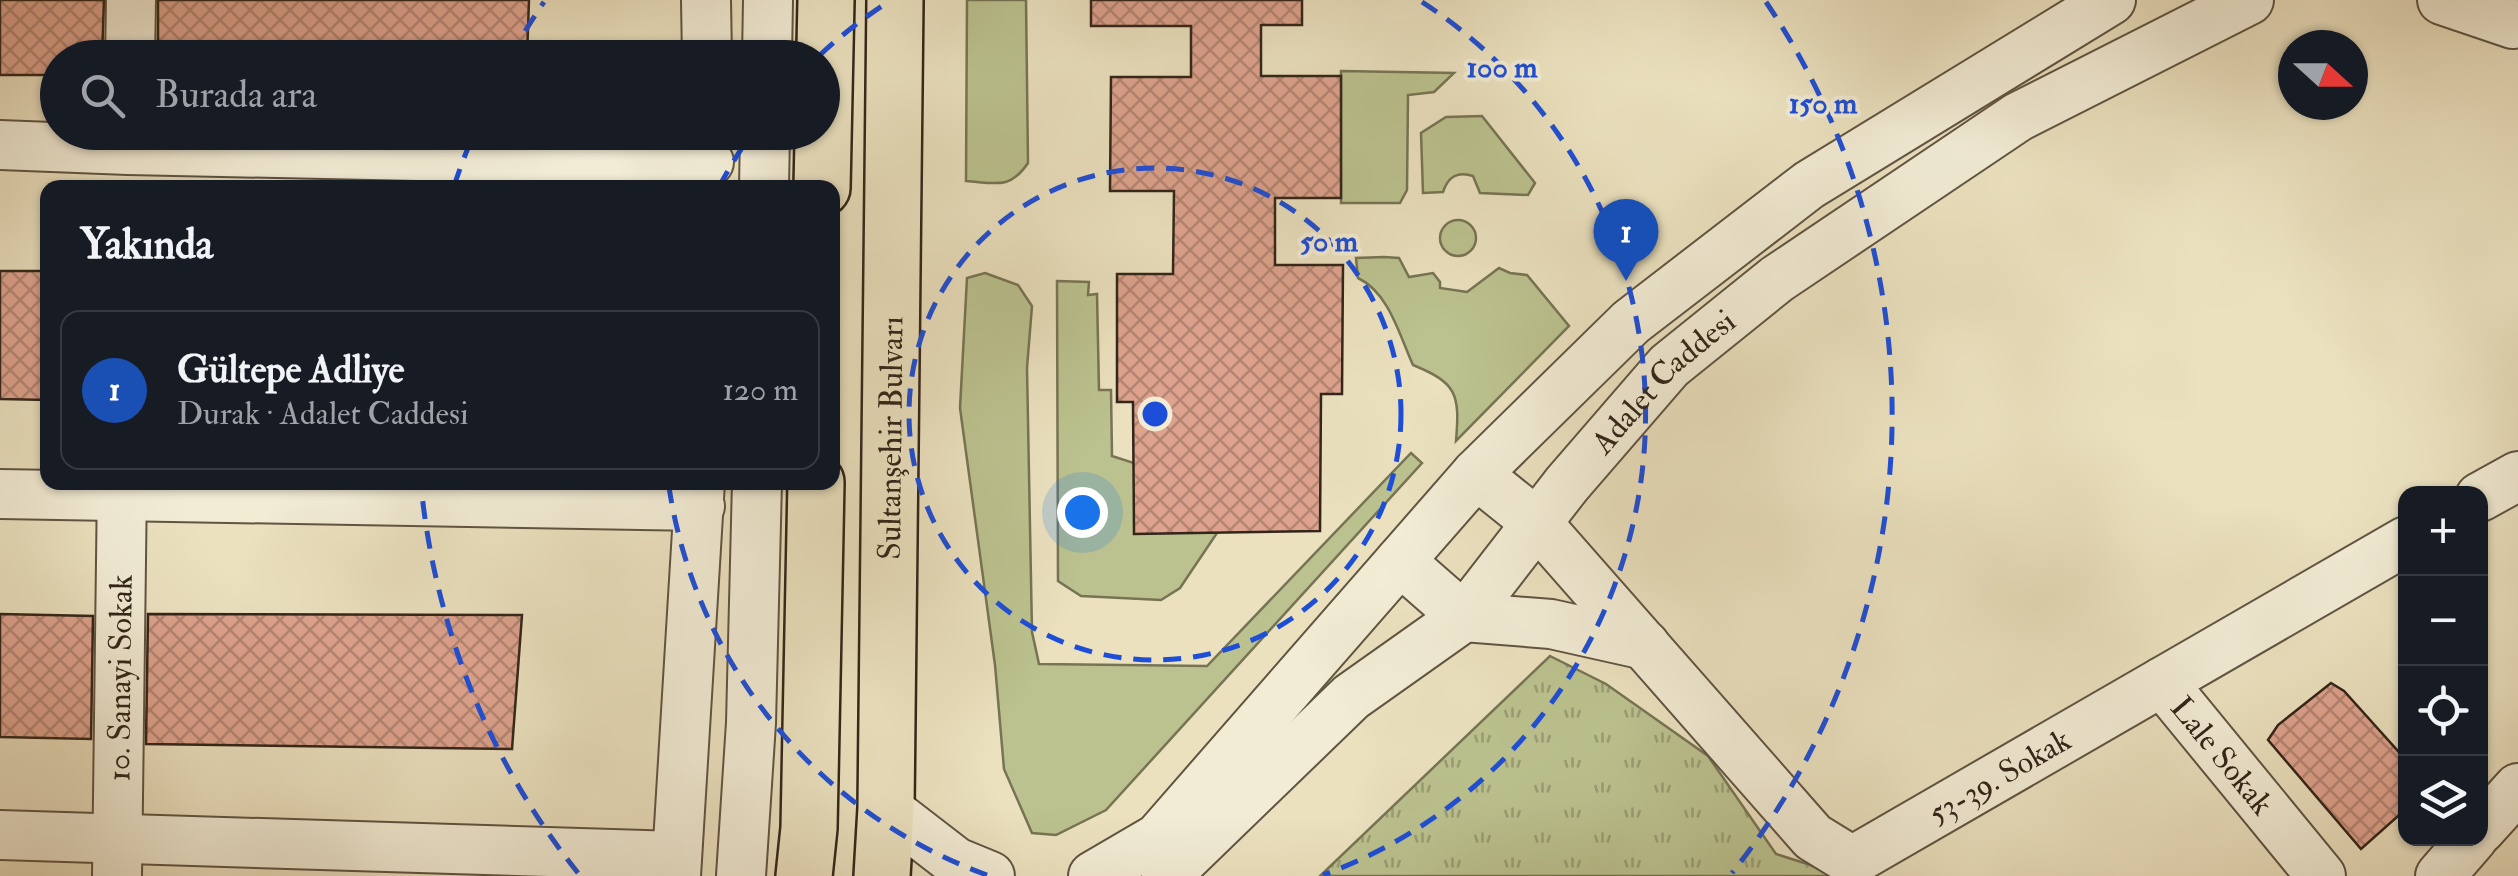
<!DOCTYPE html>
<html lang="tr">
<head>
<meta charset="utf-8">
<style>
  body { margin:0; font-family:"IM FELL Double Pica",serif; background:#242831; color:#f1f3f6 }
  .controls { position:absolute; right:30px; bottom:30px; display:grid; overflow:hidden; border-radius:20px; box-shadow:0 2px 8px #0004 }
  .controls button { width:90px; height:90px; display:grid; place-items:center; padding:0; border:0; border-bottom:2px solid #363941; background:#171b24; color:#f1f3f6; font:50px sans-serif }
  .compass { position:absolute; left:2278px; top:30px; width:90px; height:90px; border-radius:50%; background:#171b24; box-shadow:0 2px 8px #0004; rotate:111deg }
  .you { position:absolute; left:1082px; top:512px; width:35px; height:35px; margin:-25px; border:8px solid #fff; border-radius:50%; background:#1a73e8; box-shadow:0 0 0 15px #1a73e833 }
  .badge { display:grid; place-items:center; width:65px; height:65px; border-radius:50%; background:#8c9099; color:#fff; font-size:32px; font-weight:700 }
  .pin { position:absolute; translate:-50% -82px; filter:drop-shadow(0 2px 5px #0008) }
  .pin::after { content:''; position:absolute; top:52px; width:35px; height:30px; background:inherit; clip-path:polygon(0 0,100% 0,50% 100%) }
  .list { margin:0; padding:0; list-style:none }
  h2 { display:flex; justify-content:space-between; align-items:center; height:130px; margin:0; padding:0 40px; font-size:42px }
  h2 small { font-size:32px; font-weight:400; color:#9ea1a6 }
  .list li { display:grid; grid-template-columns:65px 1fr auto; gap:30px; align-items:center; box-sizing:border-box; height:160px; margin:0 20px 20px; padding:0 20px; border:2px solid #363941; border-radius:20px }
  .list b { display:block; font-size:38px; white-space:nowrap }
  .list p { margin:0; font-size:32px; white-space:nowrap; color:#9ea1a6 }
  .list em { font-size:32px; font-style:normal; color:#9ea1a6 }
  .icon { flex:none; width:55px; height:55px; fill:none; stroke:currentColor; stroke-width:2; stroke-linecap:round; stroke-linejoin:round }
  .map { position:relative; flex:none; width:2518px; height:876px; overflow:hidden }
  .search { position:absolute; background:#171b24; box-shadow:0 2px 8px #0004; left:40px; top:40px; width:800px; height:110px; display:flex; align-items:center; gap:25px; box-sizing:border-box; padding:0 35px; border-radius:55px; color:#9ea1a6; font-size:38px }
  .panel { position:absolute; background:#171b24; box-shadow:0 2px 8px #0004; left:40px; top:180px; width:800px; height:310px; border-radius:20px }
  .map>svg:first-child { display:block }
</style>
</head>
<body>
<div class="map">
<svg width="2518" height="876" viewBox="0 0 2518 876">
  <defs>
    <pattern id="park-tufts" width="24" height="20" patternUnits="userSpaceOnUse" patternTransform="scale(2.5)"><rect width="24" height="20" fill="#bbc28f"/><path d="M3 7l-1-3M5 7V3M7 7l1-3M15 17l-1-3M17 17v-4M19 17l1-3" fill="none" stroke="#999d74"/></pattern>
    <pattern id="building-cross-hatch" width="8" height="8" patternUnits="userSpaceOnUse" patternTransform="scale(2.5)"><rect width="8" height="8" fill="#dea38e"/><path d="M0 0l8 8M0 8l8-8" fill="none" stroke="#b58573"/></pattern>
  </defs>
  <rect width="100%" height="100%" fill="#ebe1bf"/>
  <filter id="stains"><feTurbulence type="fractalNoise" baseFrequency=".002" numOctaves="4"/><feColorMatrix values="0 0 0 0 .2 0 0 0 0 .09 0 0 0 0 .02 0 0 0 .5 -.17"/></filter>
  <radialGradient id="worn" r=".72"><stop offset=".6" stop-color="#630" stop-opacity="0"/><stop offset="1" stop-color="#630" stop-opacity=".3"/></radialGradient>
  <path fill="#bbc28f" stroke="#767454" stroke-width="2.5" d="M967,0H1026L1028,163C1010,190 995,183 966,181Z
    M1341,71L1454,73L1434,92L1408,95L1407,190L1400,203H1341Z
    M1482,116L1535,183L1528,195L1480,193L1473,176C1457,171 1448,177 1443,192L1423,193L1421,133L1446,117Z
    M1440 238a18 18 0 1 1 36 0a18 18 0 1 1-36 0Z
    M1384,257L1399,258L1409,277L1433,273L1440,282V288L1467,292L1499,268L1510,273L1527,275L1569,326L1456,441C1460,394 1457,383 1413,365C1399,334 1389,293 1358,278L1356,258Z
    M985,273L1018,285L1032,306L1027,368L1032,632L1039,664L1207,666L1411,453L1422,463L1106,810L1056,835L1032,833L1004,769L995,665L960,408L967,278Z
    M1057,281L1089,282L1088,295L1097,294L1099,390H1111L1112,456L1134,463L1217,533L1180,588L1161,600L1081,596L1058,581Z"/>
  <path fill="url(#park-tufts)" stroke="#767454" stroke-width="2.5" d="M1550,656L1606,684L1708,756L1776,854L1845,876H1320Z"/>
  <path fill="url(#building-cross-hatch)" stroke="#322519" stroke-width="2.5" d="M0,0H104L102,58H58V75H0Z
    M158,0H529L527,58H158Z
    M1091,0H1302V25H1261V76H1341V198H1275V265H1343L1342,394H1321L1320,531L1134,534L1133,402H1117V274H1173L1174,191H1110L1111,77H1191V26H1091Z
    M0,271H48V400L0,399Z
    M0,614L93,616L91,739L0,737Z
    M148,614L522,615L512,749L146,744Z
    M2331,683L2344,691L2406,760V809L2361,849L2268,740L2278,725Z"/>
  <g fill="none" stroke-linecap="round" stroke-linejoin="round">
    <g stroke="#605442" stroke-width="52">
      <g id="minor">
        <path d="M706,0L707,58"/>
        <path d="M2442,0L2513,24"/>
        <path d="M130,58L131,0"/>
        <path d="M767,58L768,0"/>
        <path d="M0,145L128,150L709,162"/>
        <path d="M764,188L765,132"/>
        <path id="s1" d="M1476,474L1537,523L1813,837L1852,861L2406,541"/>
        <path d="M0,494L700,506"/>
        <path d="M2480,497L2518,476"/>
        <path d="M1400,561L1464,617L1551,624L1645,645"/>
        <path id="s2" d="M2162,682L2321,876"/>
        <path d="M886,808L956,862L990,876"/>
        <path d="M2480,830L2518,788"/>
        <path d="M0,835L677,856"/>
        <path id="s3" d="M117,876L122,482"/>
        <path d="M676,876L700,482"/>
        <path d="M741,876L751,723L757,482"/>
        <path d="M1093,876L1158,838L1476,474L1631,322L1809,185L2111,0"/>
        <path id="s4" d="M1166,876L1351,697L1464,617L1567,484L1669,366L1777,279L2018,117L2249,0"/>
        <path d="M2440,876L2473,838"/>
      </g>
    </g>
    <g stroke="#322519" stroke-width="60">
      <g id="highway">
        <path d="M822,188L826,0"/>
        <path d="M804,876L809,828L816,482"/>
        <path id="s5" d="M882,876L886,808L895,0"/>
      </g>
    </g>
    <use href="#minor" stroke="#f2ecd5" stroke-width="48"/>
    <use href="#highway" stroke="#ebe1bf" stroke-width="55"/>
  </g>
  <g fill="none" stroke="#1d4ed8" stroke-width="5" stroke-dasharray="18 12">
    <circle cx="1155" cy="414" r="246"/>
    <path d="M987 875A491 491 0 0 1 669 487M719 187A491 491 0 0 1 750 136M820 55A491 491 0 0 1 888 2M1422 2A491 491 0 0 1 1323 875"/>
    <path d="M578 873A737 737 0 0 1 421 485M454 186A737 737 0 0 1 472 138M510 57A737 737 0 0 1 544 2M1766 2A737 737 0 0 1 1732 873"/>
  </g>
  <g text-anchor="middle" stroke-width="8" stroke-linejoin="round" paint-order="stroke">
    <g font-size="32" fill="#322519" stroke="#f2ecd5">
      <text dy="11" stroke="none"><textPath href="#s4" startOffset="705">Adalet Caddesi</textPath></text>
      <text dy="11" stroke="none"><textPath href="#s5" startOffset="438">Sultanşehir Bulvarı</textPath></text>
      <text dy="11" stroke="none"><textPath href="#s3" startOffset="198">10. Sanayi Sokak</textPath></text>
      <text dy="11" stroke="none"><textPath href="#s2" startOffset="95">Lale Sokak</textPath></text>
      <text dy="11" stroke="none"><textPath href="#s1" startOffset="712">53-39. Sokak</textPath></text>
    </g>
  </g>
  <circle cx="1155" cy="414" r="15" fill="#1d4ed8" stroke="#f2ecd5" stroke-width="5"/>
  <g font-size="30" text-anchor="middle" font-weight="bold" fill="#1d4ed8" stroke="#f2ecd5" stroke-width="8" stroke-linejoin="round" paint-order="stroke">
    <text x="1502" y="77">100 m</text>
    <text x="1823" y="113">150 m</text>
    <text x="1329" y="251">50 m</text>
  </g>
  <rect width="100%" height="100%" filter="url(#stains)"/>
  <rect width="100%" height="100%" fill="url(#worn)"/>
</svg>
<div class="controls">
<button>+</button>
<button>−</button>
<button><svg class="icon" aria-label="locate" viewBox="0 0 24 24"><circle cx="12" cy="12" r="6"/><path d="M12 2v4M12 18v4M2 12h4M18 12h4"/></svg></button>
<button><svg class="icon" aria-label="layers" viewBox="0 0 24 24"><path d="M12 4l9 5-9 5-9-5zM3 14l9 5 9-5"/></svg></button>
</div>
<svg class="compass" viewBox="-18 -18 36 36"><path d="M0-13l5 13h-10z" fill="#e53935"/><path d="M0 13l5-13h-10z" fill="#9ea1a6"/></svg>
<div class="you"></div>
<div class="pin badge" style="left:1626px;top:281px;background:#1a4fb4">1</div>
<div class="search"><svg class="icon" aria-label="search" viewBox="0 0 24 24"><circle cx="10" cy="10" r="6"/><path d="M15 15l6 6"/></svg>Burada ara</div>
<section class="panel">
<h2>Yakında<small></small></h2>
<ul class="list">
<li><span class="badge" style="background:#1a4fb4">1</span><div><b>Gültepe Adliye</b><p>Durak · Adalet Caddesi</p></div><em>120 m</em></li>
</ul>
</section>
</div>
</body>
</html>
